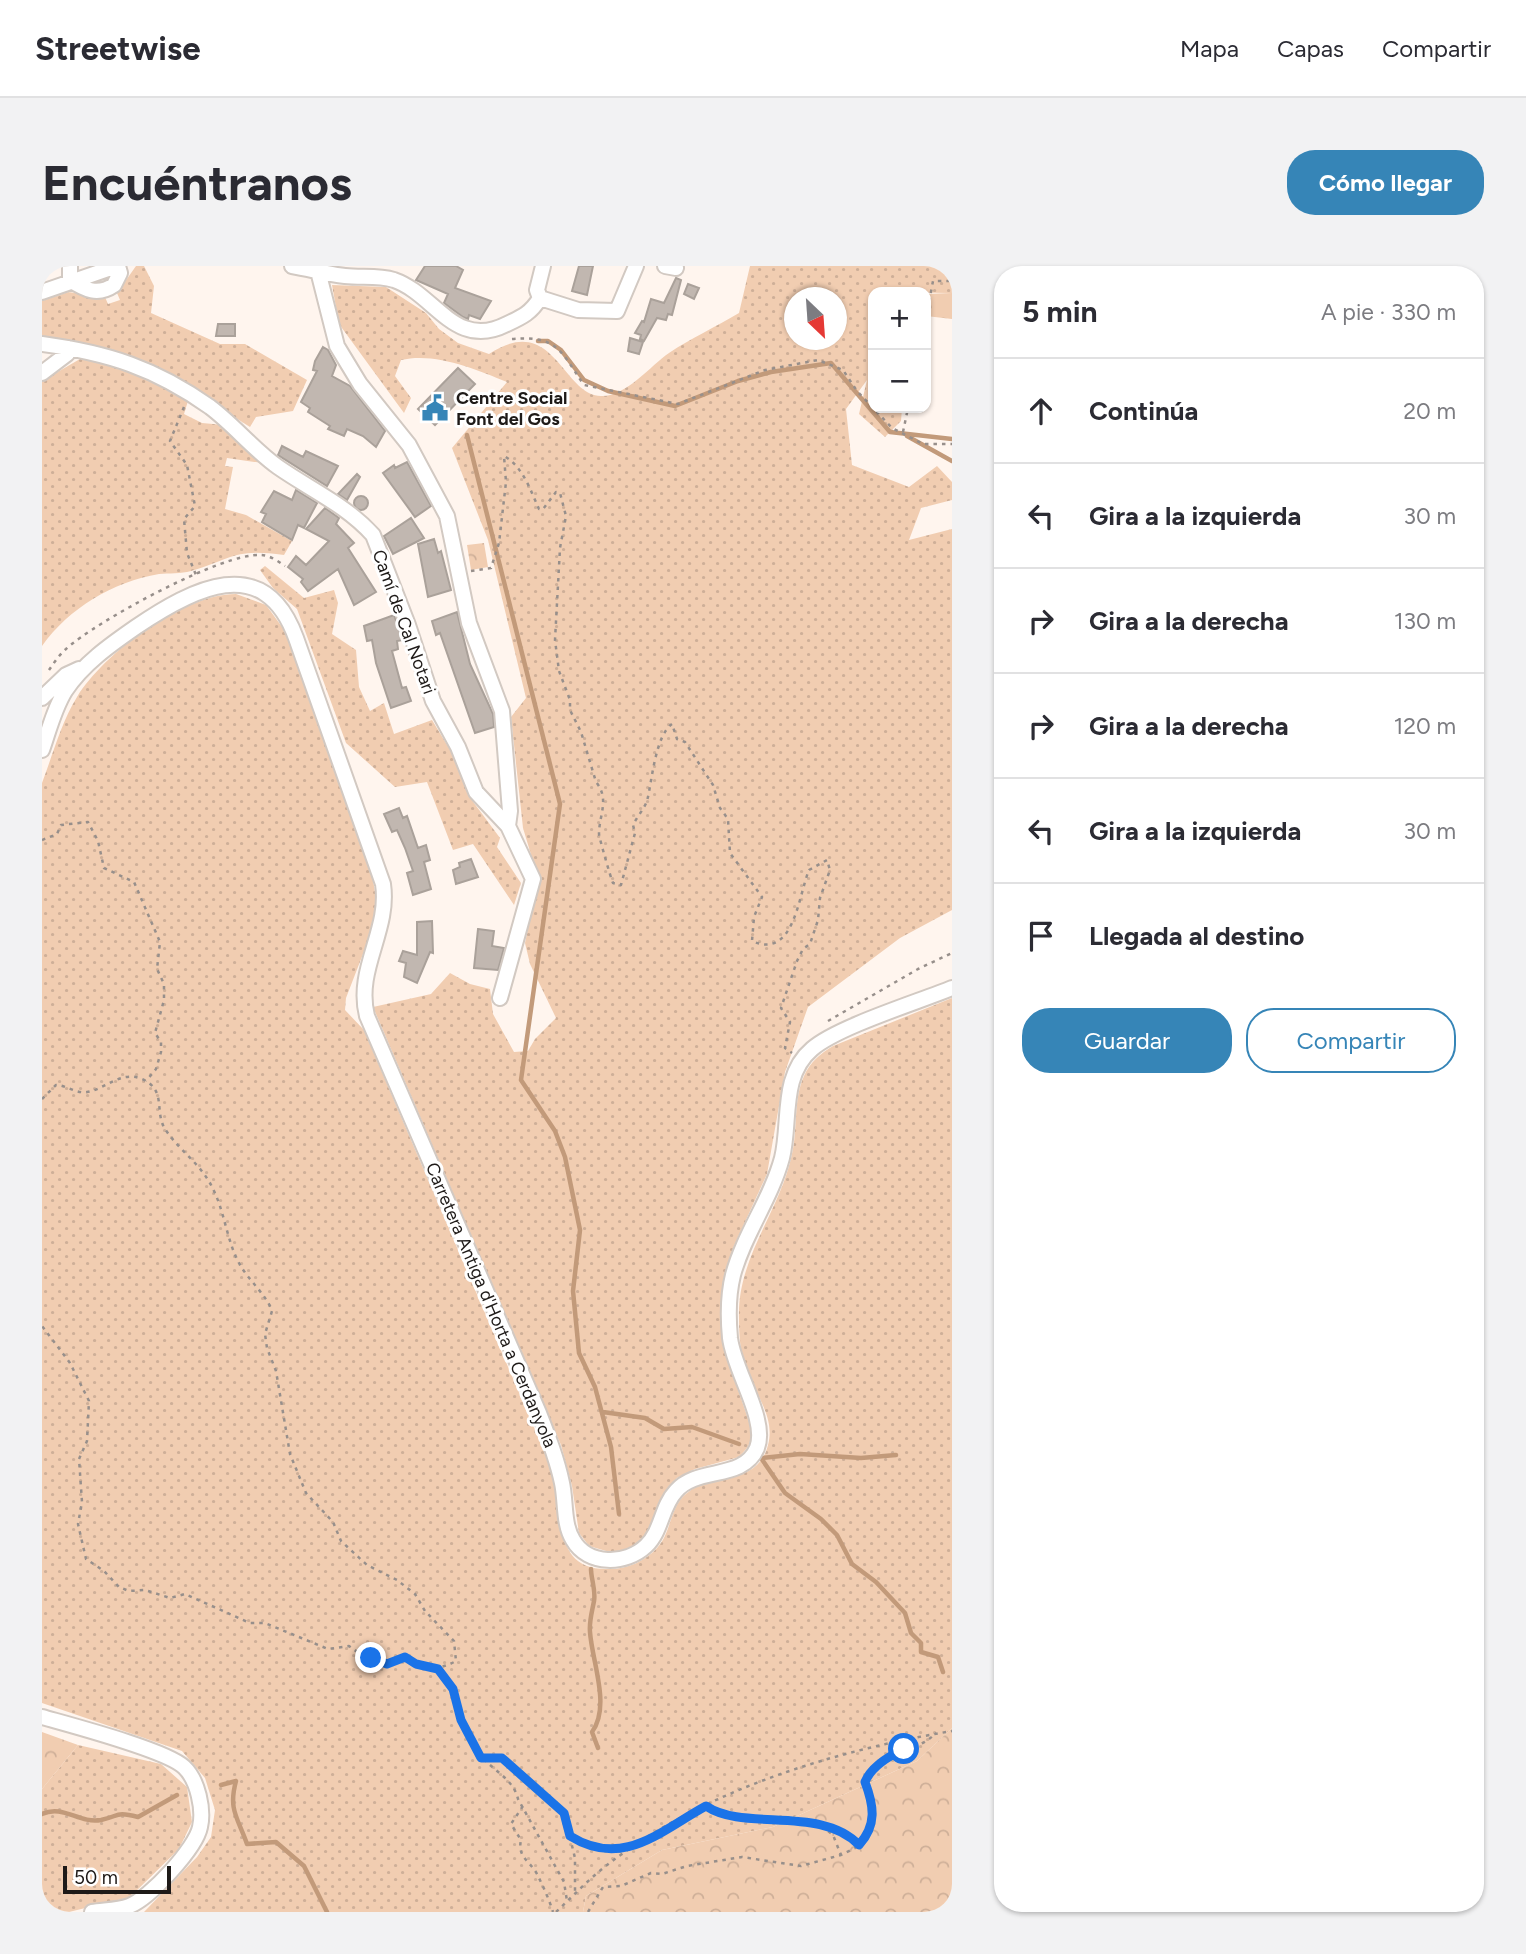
<!DOCTYPE html>
<html lang="es">
<head>
<meta charset="utf-8">
<style>
  body { margin:0; font-family:Figtree,sans-serif; background:#f2f2f3; color:#2b2b33 }
  .controls { position:absolute; right:21px; top:21px; display:grid; overflow:hidden; border-radius:14px; box-shadow:0 2px 5px #0004 }
  .controls button { width:63px; height:63px; display:grid; place-items:center; padding:0; border:0; border-bottom:2px solid #e1e1e2; background:#fff; color:#2b2b33; font:35px sans-serif }
  .compass { position:absolute; left:742px; top:21px; width:63px; height:63px; border-radius:50%; background:#fff; box-shadow:0 2px 5px #0004; rotate:155deg }
  .scale { position:absolute; left:21px; bottom:18px; width:108px; box-sizing:border-box; padding-left:7px; border:4px solid #1e1a18; border-top:0; font-size:19px; line-height:24px; white-space:nowrap; color:#1e1a18; -webkit-text-stroke:5px #fff; paint-order:stroke }
  .stop { position:absolute; width:21px; height:21px; margin:-16px; border:5px solid #1a73e8; border-radius:50%; background:#fff }
  .stop.end { background:#1a73e8; border-color:#fff; box-shadow:0 2px 7px #0008 }
  .list { margin:0; padding:0; list-style:none }
  h2 { display:flex; justify-content:space-between; align-items:center; height:91px; margin:0; padding:0 28px; font-size:30px }
  h2 small { font-size:23px; font-weight:400; color:#7c7c81 }
  .list li { display:grid; grid-template-columns:46px 1fr auto; gap:21px; align-items:center; box-sizing:border-box; height:105px; padding:0 28px; border-top:2px solid #e1e1e2 }
  .list b { display:block; font-size:26px; white-space:nowrap }
  .list em { font-size:23px; font-style:normal; color:#7c7c81 }
  .actions { display:flex; gap:14px; padding:21px 28px }
  .actions a { flex:1; padding:16px 0; border:2px solid #3685b7; border-radius:28px; text-align:center; font-size:24px; color:#3685b7 }
  .actions .main { background:#3685b7; color:#fff }
  .icon { flex:none; width:38px; height:38px; fill:none; stroke:currentColor; stroke-width:2; stroke-linecap:round; stroke-linejoin:round }
  .map { position:relative; flex:none; width:910px; height:1646px; overflow:hidden; border-radius:28px }
  header { display:flex; align-items:center; gap:42px; box-sizing:border-box; height:98px; padding:0 35px; background:#fff; border-bottom:2px solid #e1e1e2 }
  header strong { font-size:33px }
  nav { display:flex; gap:38px; margin-inline-start:auto; font-size:24px }
  .intro { display:flex; align-items:center; justify-content:space-between; box-sizing:border-box; height:168px; padding:0 42px }
  h1 { margin:0; font-size:49px }
  .button { padding:18px 32px; border-radius:28px; background:#3685b7; color:#fff; font-size:24px; font-weight:700 }
  main { display:flex; gap:42px; padding:0 42px }
  aside { flex:1; background:#fff; border-radius:28px; box-shadow:0 2px 5px #0004 }
  .map>svg:first-child { display:block }
</style>
</head>
<body>
<header>
<strong>Streetwise</strong>
<nav><a>Mapa</a><a>Capas</a><a>Compartir</a></nav>
</header>
<div class="intro"><h1>Encuéntranos</h1><a class="button">Cómo llegar</a></div>
<main>
<div class="map">
<svg width="910" height="1646" viewBox="0 0 910 1646">
  <defs>
    <pattern id="grass-dots" width="8" height="8" patternUnits="userSpaceOnUse" patternTransform="scale(1.75)"><rect width="8" height="8" fill="#f1cdb1"/><path d="M2 2h.1M6 6h.1" fill="none" stroke="#ceaf98" stroke-width="1.8" stroke-linecap="round"/></pattern>
    <pattern id="forest-crowns" width="20" height="18" patternUnits="userSpaceOnUse" patternTransform="scale(1.75)"><rect width="20" height="18" fill="#f1cdb1"/><path d="M2 6a3 3 0 1 1 6 0M12 15a3 3 0 1 1 6 0" fill="none" stroke="#ceaf98"/></pattern>
  </defs>
  <rect width="100%" height="100%" fill="#fff5ee"/>
  <path fill="url(#grass-dots)" fill-rule="evenodd" d="M94,0H102L112,20L109,47L178,78H203L265,114L251,145L214,151L208,161L157,129L0,69V35L26,26L63,31L66,38L78,34L75,27Z
    M708,0H910V27L831,26V142H860L859,155L843,171L817,148L825,114L804,143L810,199L867,221L895,200L910,216V234L879,242L867,274L910,263V644L858,672L766,741L743,806L725,908L692,980L680,1032L683,1086L711,1167L706,1181L697,1191L653,1203L635,1212L625,1223L601,1274L587,1284L571,1287L547,1280L537,1267L530,1220L519,1179L331,741L389,728L408,707L428,718L448,723L451,748L472,786L486,785L493,773L514,752L488,698L483,677L496,612L481,562L469,451L484,432L446,274L410,182L465,116C433,103 393,86 359,94L353,110L369,132L362,147L297,58L290,19L344,21L384,47L397,63L416,77L447,88C512,45 520,129 559,130C584,131 608,100 627,87C649,72 674,61 697,47ZM752,32H794V74H752Z
    M38,93C76,92 114,116 146,135L142,148L160,157L182,159L227,198L185,192L183,200L191,201L183,243L204,249L250,275L242,289C193,282 192,292 149,305C139,308 127,307 117,308C71,316 27,342 0,380V115Z
    M223,300L262,332L292,324L296,337L290,368L314,384L317,421L328,445L342,437L352,468L390,454L410,487L432,537L458,572L455,581L479,617L472,639L431,578L411,584L385,516L353,521L304,477L255,343L231,322L218,304Z
    M194,328L224,339L243,365L330,608L334,632L331,662L304,732L303,744L322,764L505,1192C509,1202 512,1212 514,1223C521,1260 515,1305 568,1303C586,1303 603,1295 615,1282C630,1266 627,1241 645,1227C671,1206 716,1220 726,1179C734,1150 711,1126 703,1100C698,1085 697,1068 697,1052C695,991 738,946 750,888C756,863 751,834 762,810C768,796 779,787 791,780L910,732V1462L875,1495L731,1561L620,1584L544,1630L541,1646H102L155,1591L169,1571L173,1544L163,1512L140,1485L0,1437V517C11,488 19,457 35,431C62,387 141,328 194,328Z
    M36,1479L119,1498L145,1521L150,1556L137,1583L88,1631L27,1646H0V1523Z"/>
  <path fill="url(#forest-crowns)" d="M910,27V53L884,50V28Z
    M442,277L446,301L429,304L425,279Z
    M910,1462V1646H541L544,1630L620,1584L731,1561L875,1495Z
    M0,1466L36,1479L0,1523Z"/>
  <g fill="none" stroke-linecap="round" stroke-linejoin="round">
    <path stroke="#c29a7a" stroke-width="4.5" d="M496,75H506L519,84L542,114L566,125L633,140L696,115L729,106L789,97L848,166L910,173
      M425,169L518,538L479,814L513,865L523,891L538,964L531,1025L537,1087L553,1121L569,1181L577,1248
      M865,170L910,195
      M561,1146L603,1152L622,1163L650,1161L697,1178
      M854,1189L819,1192L758,1188L719,1192L743,1227L779,1253L795,1269L810,1298L834,1316L863,1347L869,1367L879,1377V1386L896,1391L901,1406
      M549,1303C549,1313 554,1324 552,1335C550,1346 547,1355 548,1366C550,1396 569,1440 550,1466L556,1482
      M179,1519L194,1515C186,1544 196,1552 205,1578L234,1576L262,1600L285,1646
      M0,1548C21,1538 37,1558 59,1554C78,1550 73,1545 96,1551L135,1529"/>
  </g>
  <path fill="#c1b7b0" stroke="#aaa19a" stroke-width="2" d="M383,0H414L421,4L413,22L449,35L438,53L427,49L426,53L421,51L402,37L406,28L374,14Z
    M537,0H551L545,29L530,25Z
    M634,12L639,14L630,49L626,48L624,54L615,52L602,75L598,73L599,69L593,67L600,55L602,56L609,33L622,37Z
    M646,18L657,22L652,33L642,28Z
    M176,58H193V70H174Z
    M588,72L601,76L597,88L586,85Z
    M281,81L286,84L294,99L290,110L308,120L343,165L334,181L321,170L305,163L302,170L286,163L288,160L266,146L268,142L259,136L275,105L271,104L273,95Z
    M416,102L433,118L393,159L376,143Z
    M240,180L261,191L264,185L296,200L285,220L236,189Z
    M365,196L389,240L373,251L341,207L352,199L353,202Z
    M315,208L318,211L305,234L296,228Z
    M254,224L275,237L262,262L256,259L250,274L220,256L224,248L219,246L232,225L250,234Z
    M312 237a7 7 0 1 1 14 0a7 7 0 1 1-14 0Z
    M283,242L297,252L294,258L312,277L306,282L334,326L312,339L296,303L266,325L259,316L261,313L246,301L254,290L264,299L287,275L264,263Z
    M369,252L382,272L351,288L342,270Z
    M392,273L396,287L399,285L409,324L386,331L376,278Z
    M415,346L428,398L451,448L452,461L433,467L398,367L394,369L390,355Z
    M352,349L361,374L355,375L356,383L350,385L360,422L364,421L369,435L349,442L334,397L330,374L325,375L322,360Z
    M357,542L361,552L365,550L376,582L384,579L388,594L382,596L389,623L371,629L365,607L371,605L363,582L355,564L350,566L342,548Z
    M429,593L436,611L414,618L411,604L418,601L417,597Z
    M390,655L391,687L388,686L375,717L362,711L364,697L357,695L361,685L375,689V656Z
    M436,663L452,665L450,680L462,682L456,704L432,702Z"/>
  <g fill="none" stroke-linecap="round" stroke-linejoin="round">
    <g stroke="#d2c9c2" stroke-width="18">
      <path id="minor" d="M28,0V14C43,24 56,30 72,19L78,7L76,0
        M250,0C268,3 285,8 303,10C319,12 336,9 352,14C393,28 413,85 465,58C480,51 489,47 498,32
        M623,0L634,2
        M276,5L295,80L318,118L367,179L405,250L427,357L460,445L468,545L466,560L491,613L458,732
        M0,26L75,0
        M498,32L536,44L575,45L594,0
        M498,32L495,24L501,0
        M0,78C66,87 113,102 168,141C192,159 212,184 236,201C269,224 304,239 331,269L366,359L391,435L416,481L434,526L466,560
        M0,107L25,88L26,82
        M0,432L24,409L37,403
        M0,484C7,464 12,443 23,425C41,398 68,379 94,361C150,323 222,284 254,372L341,618C348,665 313,703 325,750L497,1147C506,1170 515,1193 520,1217C524,1235 521,1258 531,1274C546,1300 584,1299 604,1280C620,1265 619,1241 634,1225C655,1200 701,1215 715,1182C726,1154 692,1105 688,1072C686,1051 686,1029 691,1009C702,968 729,933 740,892C749,856 738,810 770,783C795,761 876,736 910,722
        M0,1451C28,1459 124,1484 142,1501C156,1514 162,1544 158,1561C154,1582 107,1633 87,1640C76,1644 62,1644 50,1646"/>
    </g>
    <path stroke="#978f8b" stroke-width="2.5" stroke-dasharray="3.5 5" stroke-linecap="butt" d="M884,52L891,15H910
      M470,73C516,69 519,86 542,119L636,138L723,104L776,94L801,104L815,125L850,162L881,178H910
      M142,141L128,175L145,199L153,240L142,253L145,287L154,309
      M861,166L866,142
      M429,305L449,302L457,277L464,216L462,190C481,200 489,226 497,243H501L514,226L518,227L524,250L518,282L513,374L517,405L528,434V444L539,466L554,516C568,533 557,549 557,568C557,571 569,613 571,617L579,619L593,567L591,559C595,551 602,543 605,535C610,516 613,470 630,458L635,473L643,476L671,519L678,542L686,553L688,587L720,631L712,651L710,675C752,694 756,631 767,604L785,594L788,604L778,632L776,654L768,678L761,683L755,695L739,742L748,756L743,782L750,787
      M7,404C12,397 17,389 24,383C53,356 181,286 219,289C227,289 236,295 243,300
      M0,574L15,568L19,559L46,556L56,575L62,602L92,616L118,676L115,703L122,718V734L113,767L119,776V786L114,803L104,815
      M786,755L876,703L910,687
      M0,833L14,819C24,819 34,828 45,826C64,823 79,804 100,813C125,824 112,845 123,863C139,887 160,898 172,925C183,948 185,975 197,997C206,1014 224,1028 230,1045L223,1068L225,1082L234,1105L248,1188L264,1227L291,1256L299,1275L325,1299L355,1314L373,1328L383,1345L412,1375L414,1395C392,1407 384,1400 363,1391C336,1400 329,1396 307,1380L286,1383L223,1357H208L143,1328L128,1332L103,1324L87,1325L77,1321L62,1305L44,1293L36,1258L40,1236L37,1193L45,1175L47,1135L28,1097L0,1060
      M396,1403C416,1426 416,1455 432,1481C444,1502 471,1510 476,1533L522,1616L525,1635
      M440,1492H460L522,1547L533,1592V1629
      M481,1540L469,1558L479,1574C475,1591 488,1595 495,1608C501,1620 507,1633 511,1646
      M664,1540L676,1548L687,1550L733,1552L779,1559L791,1569L799,1589
      M785,1561L798,1565L817,1579
      M528,1570C550,1583 567,1583 592,1581
      M514,1646C531,1630 547,1613 565,1599C662,1524 791,1485 910,1465
      M546,1646L561,1621L579,1620L609,1607L620,1608L645,1600L700,1591L759,1600L799,1589L815,1581L831,1558L829,1533L823,1516C836,1486 874,1488 894,1467"/>
    <use href="#minor" stroke="#fff" stroke-width="14"/>
  </g>
  <g fill="none" stroke-linecap="round" stroke-linejoin="round">
    <path stroke="#1a73e8" stroke-width="9" d="M329,1392L345,1398L363,1391L374,1398L396,1403L411,1423L419,1454L439,1492H460L522,1547L528,1570C581,1603 618,1565 664,1540C702,1566 779,1539 817,1579C835,1559 832,1540 823,1516C829,1501 847,1490 862,1483"/>
  </g>
  <defs>
    <g id="civic-bare" transform="scale(2.1)"><path d="M-.6-6.5H3V-4.5H.6V-3L4-1V1h2V6H-6V1h2V-1L-.6-3ZM-1.2 2.5V6h2.4V2.5Z" fill="#3685b7" stroke="#fff" stroke-width="2.5" paint-order="stroke"/></g>
  </defs>
  <g fill-rule="evenodd">
    <use href="#civic-bare" x="393" y="142"/>
  </g>
  <g text-anchor="middle" stroke-width="6" stroke-linejoin="round" paint-order="stroke">
    <g font-size="18" font-weight="bold" fill="#1e1a18" stroke="#fff" text-anchor="start">
      <text x="414" y="138">Centre Social<tspan x="414" dy="21">Font del Gos</tspan></text>
    </g>
    <g font-size="18" fill="#1e1a18" stroke="#fff">
      <text transform="translate(362 356) rotate(70)" y="6">Camí de Cal Notari</text>
      <text transform="translate(449 1039) rotate(67)" y="6">Carretera Antiga d'Horta a Cerdanyola</text>
    </g>
  </g>
</svg>
<div class="controls">
<button>+</button>
<button>−</button>
</div>
<svg class="compass" viewBox="-18 -18 36 36"><path d="M0-13l5 13h-10z" fill="#e53935"/><path d="M0 13l5-13h-10z" fill="#7c7c81"/></svg>
<div class="scale">50 m</div>
<div class="stop" style="left:862px;top:1483px"></div>
<div class="stop end" style="left:329px;top:1392px"></div>
</div>
<aside>
<h2>5 min<small>A pie · 330 m</small></h2>
<ul class="list">
<li><svg class="icon" aria-label="ahead" viewBox="0 0 24 24"><path d="M12 20V5M6 11l6-6 6 6"/></svg><div><b>Continúa</b></div><em>20 m</em></li>
<li><svg class="icon" aria-label="left" viewBox="0 0 24 24"><path d="M17 20v-9H6M10 6l-5 5 5 5"/></svg><div><b>Gira a la izquierda</b></div><em>30 m</em></li>
<li><svg class="icon" aria-label="right" viewBox="0 0 24 24"><path d="M7 20v-9h11M14 6l5 5-5 5"/></svg><div><b>Gira a la derecha</b></div><em>130 m</em></li>
<li><svg class="icon" aria-label="right" viewBox="0 0 24 24"><path d="M7 20v-9h11M14 6l5 5-5 5"/></svg><div><b>Gira a la derecha</b></div><em>120 m</em></li>
<li><svg class="icon" aria-label="left" viewBox="0 0 24 24"><path d="M17 20v-9H6M10 6l-5 5 5 5"/></svg><div><b>Gira a la izquierda</b></div><em>30 m</em></li>
<li><svg class="icon" aria-label="arrive" viewBox="0 0 24 24"><path d="M6 21V4h12l-3 4 3 4H6"/></svg><div><b>Llegada al destino</b></div></li>
</ul>
<div class="actions"><a class="main">Guardar</a><a>Compartir</a></div>
</aside>
</main>
</body>
</html>
